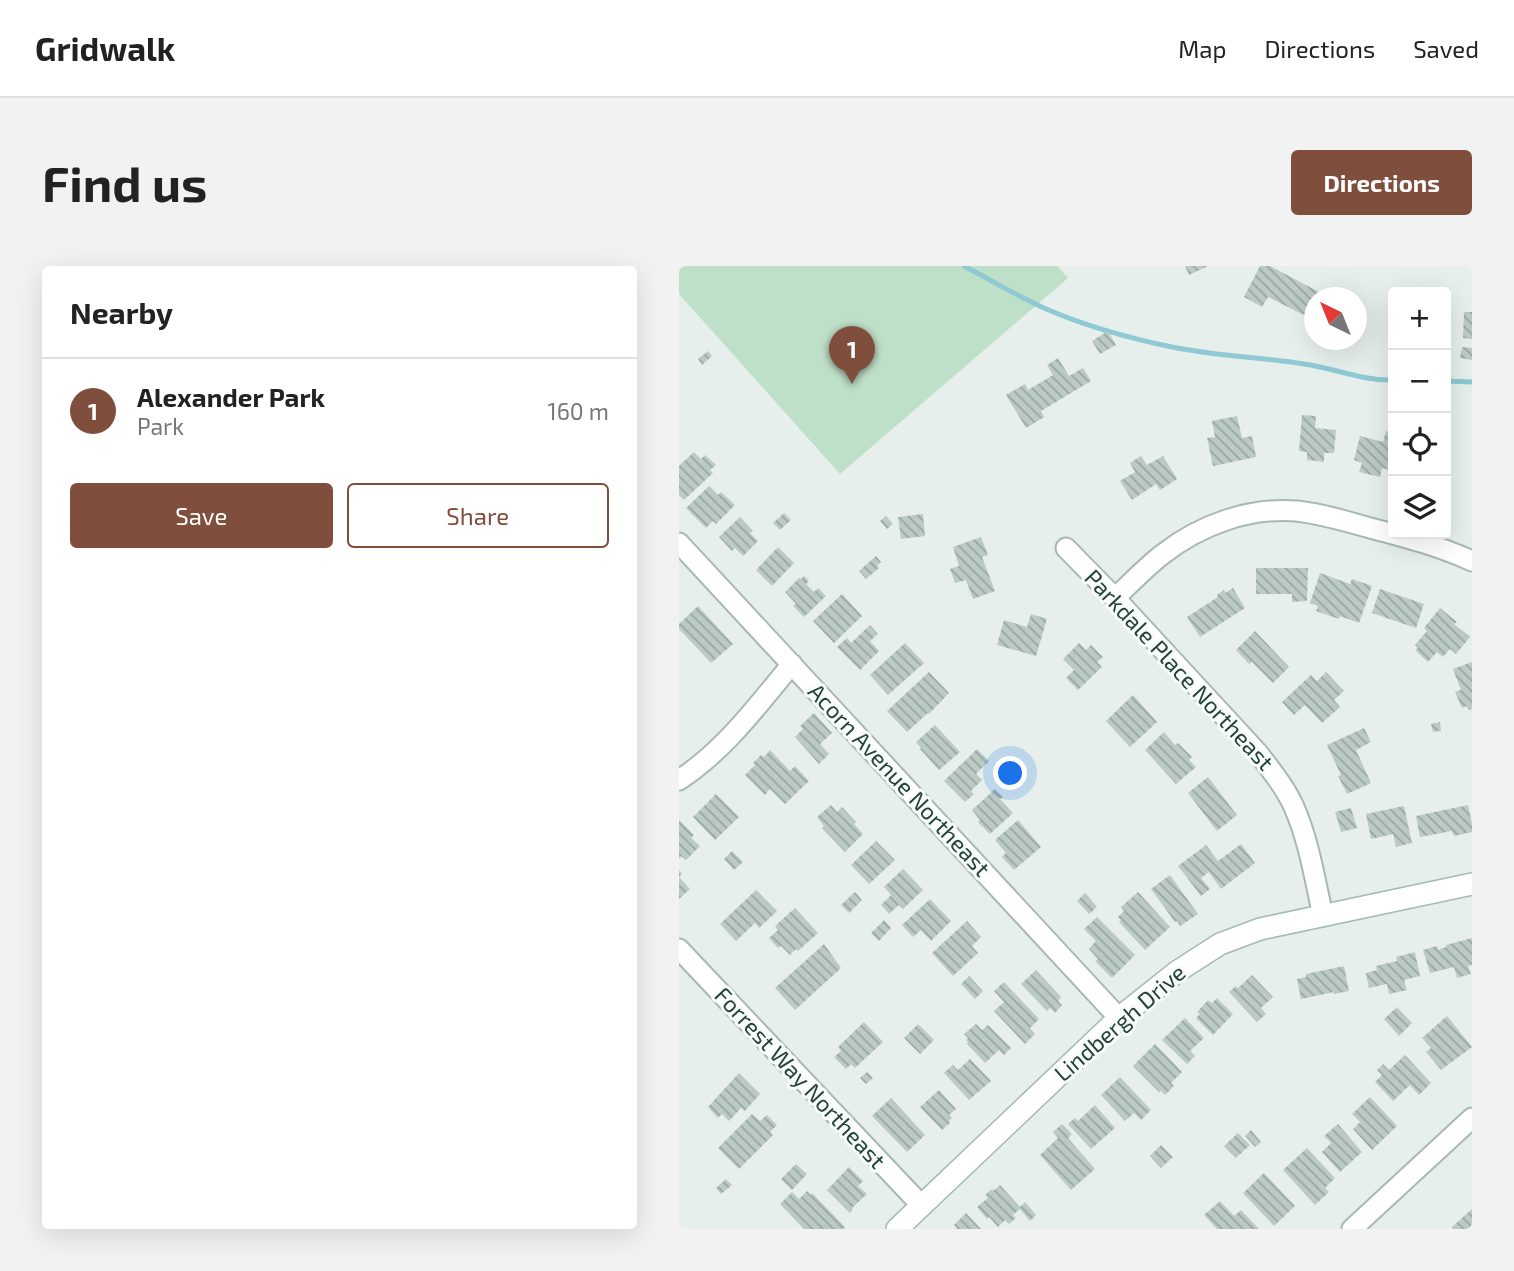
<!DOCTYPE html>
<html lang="en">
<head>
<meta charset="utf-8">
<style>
  body { margin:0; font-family:"Exo 2",sans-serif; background:#f2f2f2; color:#222 }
  .controls { position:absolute; right:21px; top:21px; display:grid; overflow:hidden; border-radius:7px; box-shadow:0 7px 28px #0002 }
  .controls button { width:63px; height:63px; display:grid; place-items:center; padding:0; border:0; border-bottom:2px solid #e0e0e0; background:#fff; color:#222; font:35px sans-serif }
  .compass { position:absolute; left:625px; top:21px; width:63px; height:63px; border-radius:50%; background:#fff; box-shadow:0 7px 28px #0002; rotate:317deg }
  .you { position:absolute; left:332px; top:508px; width:24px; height:24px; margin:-18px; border:5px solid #fff; border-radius:50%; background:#1a73e8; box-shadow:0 0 0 10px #1a73e833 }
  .badge { display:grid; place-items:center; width:46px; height:46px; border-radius:50%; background:#804e3d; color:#fff; font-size:23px; font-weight:700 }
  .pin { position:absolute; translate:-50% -58px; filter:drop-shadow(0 2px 4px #0008) }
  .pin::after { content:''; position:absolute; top:37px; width:24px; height:21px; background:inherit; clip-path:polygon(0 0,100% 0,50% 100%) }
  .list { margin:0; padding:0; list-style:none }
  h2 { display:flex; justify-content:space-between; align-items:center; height:91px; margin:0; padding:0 28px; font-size:30px }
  h2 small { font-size:23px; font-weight:400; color:#767676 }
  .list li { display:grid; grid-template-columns:46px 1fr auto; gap:21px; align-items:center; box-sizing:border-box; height:105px; padding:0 28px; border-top:2px solid #e0e0e0 }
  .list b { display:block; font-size:26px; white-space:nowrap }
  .list p { margin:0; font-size:23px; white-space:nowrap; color:#767676 }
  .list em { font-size:23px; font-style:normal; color:#767676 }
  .actions { display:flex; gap:14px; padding:21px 28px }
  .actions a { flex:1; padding:16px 0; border:2px solid #804e3d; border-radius:7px; text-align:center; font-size:24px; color:#804e3d }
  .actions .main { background:#804e3d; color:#fff }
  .icon { flex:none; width:38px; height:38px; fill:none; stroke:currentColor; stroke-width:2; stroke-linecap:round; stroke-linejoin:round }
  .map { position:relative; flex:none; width:793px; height:963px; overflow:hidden; border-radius:7px }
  header { display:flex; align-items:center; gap:42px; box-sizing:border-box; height:98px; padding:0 35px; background:#fff; border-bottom:2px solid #e0e0e0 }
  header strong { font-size:33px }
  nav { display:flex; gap:38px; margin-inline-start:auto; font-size:24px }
  .intro { display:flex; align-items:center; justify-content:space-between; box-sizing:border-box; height:168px; padding:0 42px }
  h1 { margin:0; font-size:49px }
  .button { padding:18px 32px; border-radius:7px; background:#804e3d; color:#fff; font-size:24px; font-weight:700 }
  main { display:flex; gap:42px; padding:0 42px }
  aside { flex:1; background:#fff; border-radius:7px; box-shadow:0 7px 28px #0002 }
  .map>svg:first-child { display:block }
</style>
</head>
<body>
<header>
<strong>Gridwalk</strong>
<nav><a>Map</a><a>Directions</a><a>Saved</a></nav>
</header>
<div class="intro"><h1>Find us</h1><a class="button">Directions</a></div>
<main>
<aside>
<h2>Nearby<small></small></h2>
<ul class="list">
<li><span class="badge">1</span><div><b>Alexander Park</b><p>Park</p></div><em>160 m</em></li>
</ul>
<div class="actions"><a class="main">Save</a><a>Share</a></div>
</aside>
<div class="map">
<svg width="793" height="963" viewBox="0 0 793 963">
  <defs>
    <pattern id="building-back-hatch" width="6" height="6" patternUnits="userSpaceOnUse" patternTransform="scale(1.75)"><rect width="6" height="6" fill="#bbcac4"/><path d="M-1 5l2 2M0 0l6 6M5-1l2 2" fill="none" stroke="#98a6a0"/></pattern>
  </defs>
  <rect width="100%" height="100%" fill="#e6efeb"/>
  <path fill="#bfe0c8" d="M0,0H378L389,12L161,208L0,28Z"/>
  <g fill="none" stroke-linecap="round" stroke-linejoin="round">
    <path stroke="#8ec9d4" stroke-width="5" d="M285,0C312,14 338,30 365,42C406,60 449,72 493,81C536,90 581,91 625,98C655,102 684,115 714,114
      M767,115L793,116"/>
  </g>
  <path fill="url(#building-back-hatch)" d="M506,0H529L510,9Z
    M581,0H591L640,26L627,50L589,31L583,41L565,31Z
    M785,46H793V73L784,72Z
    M429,65L437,79L421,88L413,75Z
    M783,81L793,82V94L781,92Z
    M29,85L33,90L23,99L19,93Z
    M379,92L390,110L404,102L412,115L362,145L365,151L347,162L327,129L346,118L349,124L374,109L368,99Z
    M623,149L637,150L636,162L657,164L655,187H645V196L628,194V186L620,185Z
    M558,150L563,172L573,170L577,191L534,200L528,172L536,171L533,155Z
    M707,165L714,167V205L703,202L701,211L680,206L683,197L675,194L681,170L704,176Z
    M15,186L22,193L26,189L37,199L31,204L34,207L5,234L0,229V200Z
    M462,190L468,199L484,190L498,213L481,224L477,218L453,234L441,215L456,206L451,197Z
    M30,220L39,229L42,226L56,239L37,258L34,255L27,262L7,242Z
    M105,247L112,254L101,264L94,257Z
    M244,248L246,270L222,273L219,251Z
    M207,250L214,258L208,263L201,255Z
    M61,251L74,265L71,267L79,275L64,290L56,282L53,285L40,271Z
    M302,271L309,289L303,291L316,325L294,333L287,314L276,317L271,303L280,300L274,281Z
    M99,281L115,297L93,320L77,304Z
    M197,290L202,296L198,300L200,302L187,313L180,305Z
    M577,302H629L628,335L613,336V328H577Z
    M641,307L671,318L673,313L693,320L680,357L661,350L660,353L637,345L639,340L631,337Z
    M125,310L130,315L127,318L135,326L139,322L147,330L125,351L114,340L117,338L106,326L120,312L122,313Z
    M554,322L566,342L521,371L508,351L539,331L538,329L545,324L546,327Z
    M701,323L745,338L737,362L693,347Z
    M163,328L183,350L155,377L134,355Z
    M19,340L54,378L32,397L0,363V358Z
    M761,342L778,356L775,358L791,371L777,388L771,383L764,391L758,386L749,396L736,384L739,382L736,379L748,365L745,362Z
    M352,348L368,353L357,390L318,379L325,354L348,361Z
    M191,359L199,368L191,375L200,385L181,404L158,381L168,372L172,377Z
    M576,365L610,401L594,417L573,396L570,398L557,384Z
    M226,377L245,397L209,429L191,409Z
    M400,377L407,384L412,379L424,391L418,396L423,401L399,424L387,412L395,404L384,393Z
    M793,396V443L790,444L788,440L783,442L776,426L782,424L774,403Z
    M250,406L270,427L250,448L249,447L228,466L208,445Z
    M647,406L665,425L655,434L661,441L643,457L626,439L615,449L603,436L632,409L638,415Z
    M454,429L478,456L451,481L427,455Z
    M135,447L153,467L141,478L150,488L140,498L116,471L124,463L121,460Z
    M761,456L762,465L754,466L752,458Z
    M256,459L281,486L260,504L241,483L242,482L237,476Z
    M685,462L692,476L677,484L692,517L668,528L659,510L662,509L648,479Z
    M485,466L496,479L499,477L513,491L510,494L517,501L497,518L466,484Z
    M298,483L310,495L297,508L303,514L292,525L295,528L286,536L265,515Z
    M91,484L111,505L116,500L130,515L106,538L91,523L86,529L66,509L76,499L74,497L82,489L85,491Z
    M529,511L558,549L538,565L509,527Z
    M316,523L324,531L321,533L334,547L311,568L299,556L301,554L293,544Z
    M37,528L60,551L36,574L14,551Z
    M152,539L158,546L163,541L177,556L175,558L184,568L166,586L143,562L145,560L138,551Z
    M789,539L793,558V566L775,570L773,565L741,571L737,550Z
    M725,540L733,577L717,581L714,568L692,573L687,548Z
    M672,542L678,562L662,566L656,546Z
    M0,554L15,569L12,572L21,580L7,594L2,590L0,593Z
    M339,554L362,581L335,604L323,591L327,587L316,574Z
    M197,575L216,594L190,618L172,599Z
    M562,578L576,597L542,623L530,606L522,612L531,623L522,630L499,600L527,579L539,595Z
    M53,585L64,596L55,604L45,593Z
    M224,603L244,624L224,643L220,639L210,648L202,639L212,629L205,621Z
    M0,604L3,608L0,611L11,623L0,633Z
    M491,609L519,648L501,660L498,655L496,656L472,623Z
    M77,624L98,645L80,662L76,657L57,675L41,658Z
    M176,626L183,634L170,647L162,639Z
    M459,626L491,661L466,684L440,656L442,654L439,651L445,645L442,641Z
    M406,627L418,641L410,648L398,635Z
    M251,633L272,655L252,675L242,664L234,671L223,659Z
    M116,642L139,667L119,685L117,683L111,689L102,680L99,682L90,672L99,664L96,660Z
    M418,651L456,689L433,712L416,695L419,693L410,683L417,675L405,663Z
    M205,654L212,662L200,675L192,667Z
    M288,655L302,671L293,680L299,687L274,710L253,687Z
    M793,672V699L789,700L792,708L778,712L775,701L751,707L744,684L758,680L759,684L767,681V679Z
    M145,678L162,702L116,744L96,722Z
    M736,686L741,710L725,714L728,724L710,728L708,718L690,722L687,707L698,704L697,700L718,695L717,691Z
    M665,700L670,725L655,728V726L622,733L618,713L627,711V708Z
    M357,704L382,731L379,735L383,739L376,747L371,742L368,745L342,718Z
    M573,709L594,731L582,742L587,748L578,756L550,726L557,720L559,722Z
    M290,710L304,725L296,733L282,718Z
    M325,716L360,753L351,762L356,768L346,778L315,745L325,736L315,725Z
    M538,732L554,748L534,769L517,752L521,748L518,746L529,734L533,737Z
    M718,741L733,757L720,770L705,753Z
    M768,750L793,781L762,804L747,786L752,782L743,772Z
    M506,752L525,772L511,785L516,790L508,798L483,774Z
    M185,756L204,776L176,802L172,798L167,803L155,791L162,785L159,781Z
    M239,758L255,774L241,788L225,772Z
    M297,758L303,764L309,759L332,782L325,789L320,784L306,797L288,778L289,776L287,774L289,772L285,768Z
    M476,778L503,806L492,817L495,820L486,829L482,825L480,826L454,800Z
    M726,789L752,817L740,829L731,819L714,835L696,816L703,809L698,804L704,798L710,804Z
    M291,793L312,815L290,834L265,807L274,799L279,804Z
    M188,806L194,812L187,818L181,812Z
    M60,807L81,828L66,845L62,842L50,855L43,848L39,852L29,841Z
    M441,811L472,844L462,854L455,847L446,855L422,829Z
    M260,824L277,843L270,849L273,852L270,855L271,857L263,864L241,841Z
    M691,831L718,860L693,884L674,863L681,856L673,848Z
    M212,832L246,869L228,886L193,850Z
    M416,839L436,862L412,883L389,858L396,852L399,855Z
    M73,848L81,855L88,849L98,859L91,866L94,869L60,903L39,882Z
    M383,858L393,868L389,872L416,903L392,924L361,889L379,872L374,866Z
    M659,858L683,886L661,906L643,886L652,877L645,870Z
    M572,864L582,876L576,881L566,870Z
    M559,867L571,879L557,892L545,880Z
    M482,879L494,891L482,902L471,890Z
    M628,882L656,912L646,922L650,926L636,939L604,904Z
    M117,898L128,908L113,924L102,913Z
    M170,901L184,915L179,920L188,928L173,942L174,943L171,947L148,924Z
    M585,907L616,940L595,960L564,927Z
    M47,913L53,919L42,928L37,922Z
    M321,919L341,941L346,936L357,949L351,955L341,943L334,949L337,952L330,958L326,954L319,961L310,951L308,953L298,941L309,932L306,929L313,923L314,925Z
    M128,925L132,929L133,927L166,961L164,963H125L101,938L113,926L120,933Z
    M541,935L555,950L562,944L580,963H538L525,949Z
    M793,943V963H774L773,961Z
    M287,947L302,963H276L278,962L275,959Z"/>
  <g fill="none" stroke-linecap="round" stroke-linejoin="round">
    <g stroke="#a8b8b2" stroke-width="23">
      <path id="street" d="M0,277L440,752
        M387,282L436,332L579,487C592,504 606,521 615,541C630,575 636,614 644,650
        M436,332C452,317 467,301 484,288C521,259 570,241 618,245C643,248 667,255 691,262C726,271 760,280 793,295
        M0,514C46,484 78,440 113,398
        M0,683L243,940
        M673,963L793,852"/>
    </g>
    <g stroke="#a4bbb3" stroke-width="24">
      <path id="secondary" d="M218,963L440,752L499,705L541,678L581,663L793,618"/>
    </g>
    <use href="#street" stroke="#fff" stroke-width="19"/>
    <use href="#secondary" stroke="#fff" stroke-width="21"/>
  </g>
  <g text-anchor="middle" stroke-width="6" stroke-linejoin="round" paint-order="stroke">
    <g font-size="23" fill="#24423a" stroke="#f7fbf9">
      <text transform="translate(500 404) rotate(47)" y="8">Parkdale Place Northeast</text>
      <text transform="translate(220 514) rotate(47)" y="8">Acorn Avenue Northeast</text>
      <text transform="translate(441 757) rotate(-41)" y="8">Lindbergh Drive</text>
      <text transform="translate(121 812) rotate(47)" y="8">Forrest Way Northeast</text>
    </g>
  </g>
</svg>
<div class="controls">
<button>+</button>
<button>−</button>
<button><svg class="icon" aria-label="locate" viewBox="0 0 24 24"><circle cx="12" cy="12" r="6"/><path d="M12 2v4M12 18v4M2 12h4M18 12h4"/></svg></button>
<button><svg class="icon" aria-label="layers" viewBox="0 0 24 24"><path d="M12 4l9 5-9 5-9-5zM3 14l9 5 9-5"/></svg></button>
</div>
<svg class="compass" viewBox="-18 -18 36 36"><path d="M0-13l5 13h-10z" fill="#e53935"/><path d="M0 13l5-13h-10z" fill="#767676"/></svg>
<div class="you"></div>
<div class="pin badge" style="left:173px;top:118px">1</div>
</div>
</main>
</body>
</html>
